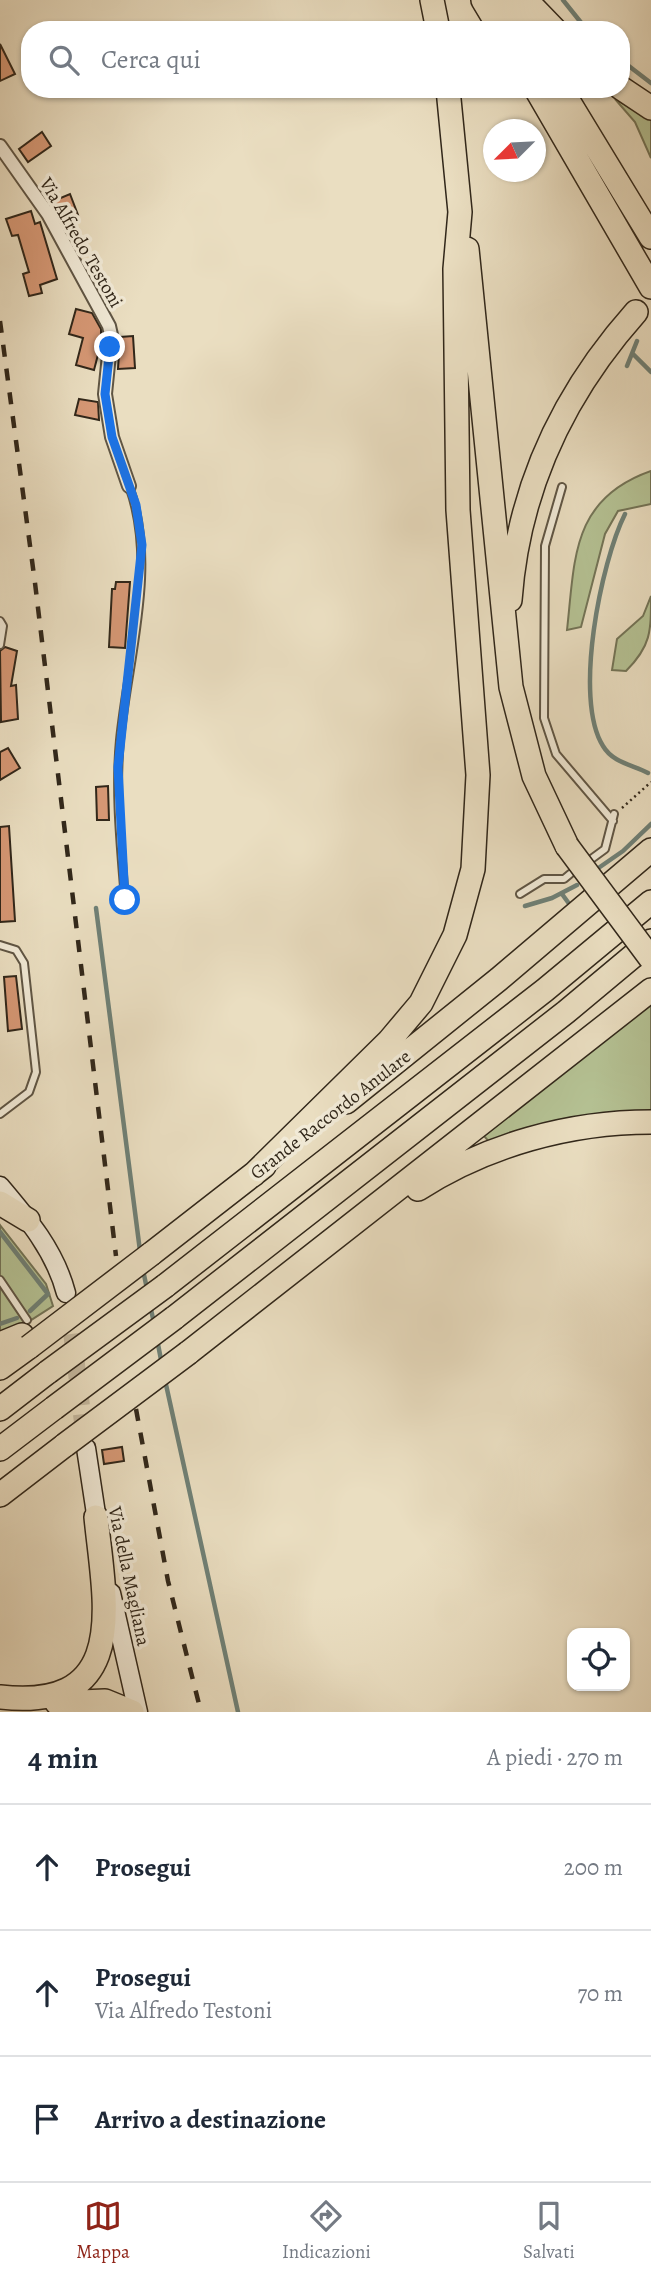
<!DOCTYPE html>
<html lang="it">
<head>
<meta charset="utf-8">
<style>
  body { margin:0; font-family:Alegreya,serif; background:#f2f2f3; color:#1f2937 }
  .controls { position:absolute; right:21px; bottom:21px; display:grid; overflow:hidden; border-radius:14px; box-shadow:0 2px 5px #0004 }
  .controls button { width:63px; height:63px; display:grid; place-items:center; padding:0; border:0; border-bottom:2px solid #e0e1e3; background:#fff; color:#1f2937; font:35px sans-serif }
  .compass { position:absolute; left:483px; top:119px; width:63px; height:63px; border-radius:50%; background:#fff; box-shadow:0 2px 5px #0004; rotate:246deg }
  .stop { position:absolute; width:21px; height:21px; margin:-16px; border:5px solid #1a73e8; border-radius:50%; background:#fff }
  .stop.end { background:#1a73e8; border-color:#fff; box-shadow:0 2px 7px #0008 }
  .list { margin:0; padding:0; list-style:none }
  h2 { display:flex; justify-content:space-between; align-items:center; height:91px; margin:0; padding:0 28px; font-size:30px }
  h2 small { font-size:23px; font-weight:400; color:#747a83 }
  .list li { display:grid; grid-template-columns:46px 1fr auto; gap:21px; align-items:center; box-sizing:border-box; height:126px; padding:0 28px; border-top:2px solid #e0e1e3 }
  .list b { display:block; font-size:26px; white-space:nowrap }
  .list p { margin:0; font-size:23px; white-space:nowrap; color:#747a83 }
  .list em { font-size:23px; font-style:normal; color:#747a83 }
  .icon { flex:none; width:38px; height:38px; fill:none; stroke:currentColor; stroke-width:2; stroke-linecap:round; stroke-linejoin:round }
  .map { position:relative; flex:none; width:651px; height:1712px; overflow:hidden }
  .search { position:absolute; background:#fff; box-shadow:0 2px 5px #0004; left:21px; right:21px; top:21px; height:77px; display:flex; align-items:center; gap:18px; box-sizing:border-box; padding:0 24px; border-radius:28px; color:#747a83; font-size:26px }
  .sheet { height:469px; background:#fff }
  nav { display:flex; justify-content:space-around; align-items:center; box-sizing:border-box; height:98px; border-top:2px solid #e0e1e3; background:#fff; font-size:19px; color:#747a83 }
  nav a { display:grid; justify-items:center; gap:4px }
  nav .on { color:#8f2418 }
  .map>svg:first-child { display:block }
</style>
</head>
<body>
<div class="map">
<svg width="651" height="1712" viewBox="0 0 651 1712">
  <rect width="100%" height="100%" fill="#eadec1"/>
  <filter id="stains"><feTurbulence type="fractalNoise" baseFrequency=".00286" numOctaves="4"/><feColorMatrix values="0 0 0 0 .2 0 0 0 0 .09 0 0 0 0 .02 0 0 0 .5 -.17"/></filter>
  <radialGradient id="worn" r=".72"><stop offset=".6" stop-color="#630" stop-opacity="0"/><stop offset="1" stop-color="#630" stop-opacity=".3"/></radialGradient>
  <path fill="#b5c294" stroke="#737457" stroke-width="2" d="M615,99L651,120V158L635,122Z
    M651,471V504L618,511L605,534L581,627L567,630C575,559 571,499 651,471Z
    M651,596C651,632 651,646 626,671L612,670L617,639L643,616Z
    M651,1003V1119L490,1143L484,1136Z
    M0,1225L46,1284L53,1306L0,1340Z"/>
  <g fill="none" stroke-linecap="round" stroke-linejoin="round">
    <path stroke="#6f8076" stroke-width="4.5" d="M563,0L587,30
      M621,60L651,83
      M633,354L651,372
      M627,366L637,341
      M625,514C601,562 573,699 603,746C613,763 633,765 648,773
      M597,869L623,851L651,824
      M562,894L570,905
      M525,906L552,898L577,885
      M96,908L140,1251
      M0,1232L48,1294L30,1311
      M143,1270L147,1289
      M150,1305L154,1323
      M0,1324L17,1318
      M157,1339L162,1365
      M165,1380L238,1712"/>
  </g>
  <path fill="#d69875" stroke="#31271a" stroke-width="2" d="M0,44L15,74L0,81Z
    M42,132L51,146L28,162L19,149Z
    M70,194L78,215L62,221L51,202Z
    M31,211L35,224L40,222L57,279L40,285L42,293L29,296L23,274L29,272L18,235L12,236L6,219Z
    M76,309L92,313L101,329V343L94,370L76,365L83,338L69,334Z
    M133,336L135,368L118,369L120,337Z
    M79,399L98,402L99,420L75,415Z
    M116,582H130L125,648L109,647L112,589H115Z
    M5,647L17,651L11,686L16,685L18,719L1,722L0,651Z
    M8,748L20,768L0,780V752Z
    M108,786L109,820H97L96,787Z
    M9,826L15,921L0,922V827Z
    M16,976L22,1029L8,1031L4,977Z
    M122,1447L124,1461L104,1464L102,1450Z"/>
  <g fill="none" stroke-linecap="round" stroke-linejoin="round">
    <path stroke="#c5b9a0" stroke-width="18" stroke-dasharray="18 9" stroke-linecap="butt" d="M69,1307L85,1439"/>
    <g stroke="#5f5544" stroke-width="10">
      <path id="lane" d="M562,487L545,546L544,718L556,754L613,821
        M0,621L3,626L0,645
        M590,860L605,849L614,814
        M520,894L544,879H564L570,874
        M125,900C121,847 115,793 120,740C128,658 158,565 129,486
        M0,945L16,950L24,963L36,1072L29,1092L0,1114
        M0,1280L27,1320"/>
    </g>
    <g stroke="#5f5544" stroke-width="16">
      <path id="street" d="M0,146L48,214L109,326L111,335L105,394L112,437L129,486"/>
    </g>
    <g stroke="#31271a" stroke-width="21">
      <path id="secondary" d="M0,1186C28,1219 55,1251 66,1293
        M86,1448L98,1527
        M111,1593L138,1712"/>
    </g>
    <g stroke="#31271a" stroke-width="26">
      <path id="highway" d="M432,0L438,30
        M483,0L501,30
        M506,0L524,30
        M526,0L555,30
        M621,88L651,108
        M536,89L651,287
        M561,89L651,237
        M467,249L511,687L534,776L567,846
        M510,600C518,490 563,394 636,312
        M346,1102L499,979L651,850
        M253,1175L389,1041L421,1003L455,935L473,869L478,775L458,510L455,269L460,212L448,89
        M418,1189C487,1145 569,1122 651,1122
        M0,1203L28,1220
        M151,1254L264,1166
        M165,1286L545,990L651,902
        M174,1318L566,1012L651,941
        M0,1344L22,1335
        M188,1353L651,990
        M0,1368L29,1347
        M0,1409L48,1372
        M0,1449L54,1408
        M0,1495L65,1445
        M0,1697C133,1712 104,1600 96,1517
        M57,1703L105,1701L132,1712"/>
    </g>
    <path stroke="#31271a" stroke-width="2.5" stroke-dasharray="2 3.5" stroke-linecap="butt" d="M622,808L651,782"/>
    <use href="#lane" stroke="#f1ead7" stroke-width="6"/>
    <use href="#street" stroke="#f1ead7" stroke-width="12"/>
    <use href="#secondary" stroke="#f1ead7" stroke-width="18"/>
    <use href="#highway" stroke="#eadec1" stroke-width="23"/>
    <path stroke="#31271a" stroke-width="4.5" stroke-dasharray="12 12" stroke-linecap="butt" d="M0,321L35,583L116,1256
      M136,1409L168,1581L201,1712"/>
    <g stroke="#31271a" stroke-width="26" stroke-linecap="butt">
      <path id="highway-bridge" d="M567,846L651,959
        M29,1347L151,1254
        M48,1372L165,1286
        M54,1408L174,1318
        M65,1445L188,1353"/>
    </g>
    <use href="#highway-bridge" stroke="#eadec1" stroke-width="23"/>
  </g>
  <g fill="none" stroke-linecap="round" stroke-linejoin="round">
    <path stroke="#1a73e8" stroke-width="9" d="M110,347L105,394L112,437L136,505L142,545L118,767L125,900"/>
  </g>
  <g text-anchor="middle" stroke-width="7" stroke-linejoin="round" paint-order="stroke">
    <g font-size="19" fill="#31271a" stroke="#f1ead7">
      <text transform="translate(82 242) rotate(60)" y="7">Via Alfredo Testoni</text>
      <text transform="translate(330 1114) rotate(-38)" y="7">Grande Raccordo Anulare</text>
      <text transform="translate(130 1576) rotate(78)" y="7">Via della Magliana</text>
    </g>
  </g>
  <rect width="100%" height="100%" filter="url(#stains)"/>
  <rect width="100%" height="100%" fill="url(#worn)"/>
</svg>
<div class="controls">
<button><svg class="icon" aria-label="locate" viewBox="0 0 24 24"><circle cx="12" cy="12" r="6"/><path d="M12 2v4M12 18v4M2 12h4M18 12h4"/></svg></button>
</div>
<svg class="compass" viewBox="-18 -18 36 36"><path d="M0-13l5 13h-10z" fill="#e53935"/><path d="M0 13l5-13h-10z" fill="#747a83"/></svg>
<div class="stop" style="left:125px;top:900px"></div>
<div class="stop end" style="left:110px;top:347px"></div>
<div class="search"><svg class="icon" aria-label="search" viewBox="0 0 24 24"><circle cx="10" cy="10" r="6"/><path d="M15 15l6 6"/></svg>Cerca qui</div>
</div>
<section class="sheet">
<h2>4 min<small>A piedi · 270 m</small></h2>
<ul class="list">
<li><svg class="icon" aria-label="ahead" viewBox="0 0 24 24"><path d="M12 20V5M6 11l6-6 6 6"/></svg><div><b>Prosegui</b></div><em>200 m</em></li>
<li><svg class="icon" aria-label="ahead" viewBox="0 0 24 24"><path d="M12 20V5M6 11l6-6 6 6"/></svg><div><b>Prosegui</b><p>Via Alfredo Testoni</p></div><em>70 m</em></li>
<li><svg class="icon" aria-label="arrive" viewBox="0 0 24 24"><path d="M6 21V4h12l-3 4 3 4H6"/></svg><div><b>Arrivo a destinazione</b></div></li>
</ul>
</section>
<nav>
<a class="on"><svg class="icon" aria-label="map" viewBox="0 0 24 24"><path d="M3 6l6-2 6 2 6-2v14l-6 2-6-2-6 2zM9 4v14M15 6v14"/></svg>Mappa</a>
<a><svg class="icon" aria-label="directions" viewBox="0 0 24 24"><path d="M12 3l9 9-9 9-9-9zM9 14v-3h6M13 9l2 2-2 2"/></svg>Indicazioni</a>
<a><svg class="icon" aria-label="saved" viewBox="0 0 24 24"><path d="M7 4h10v16l-5-4-5 4z"/></svg>Salvati</a>
</nav>
</body>
</html>
